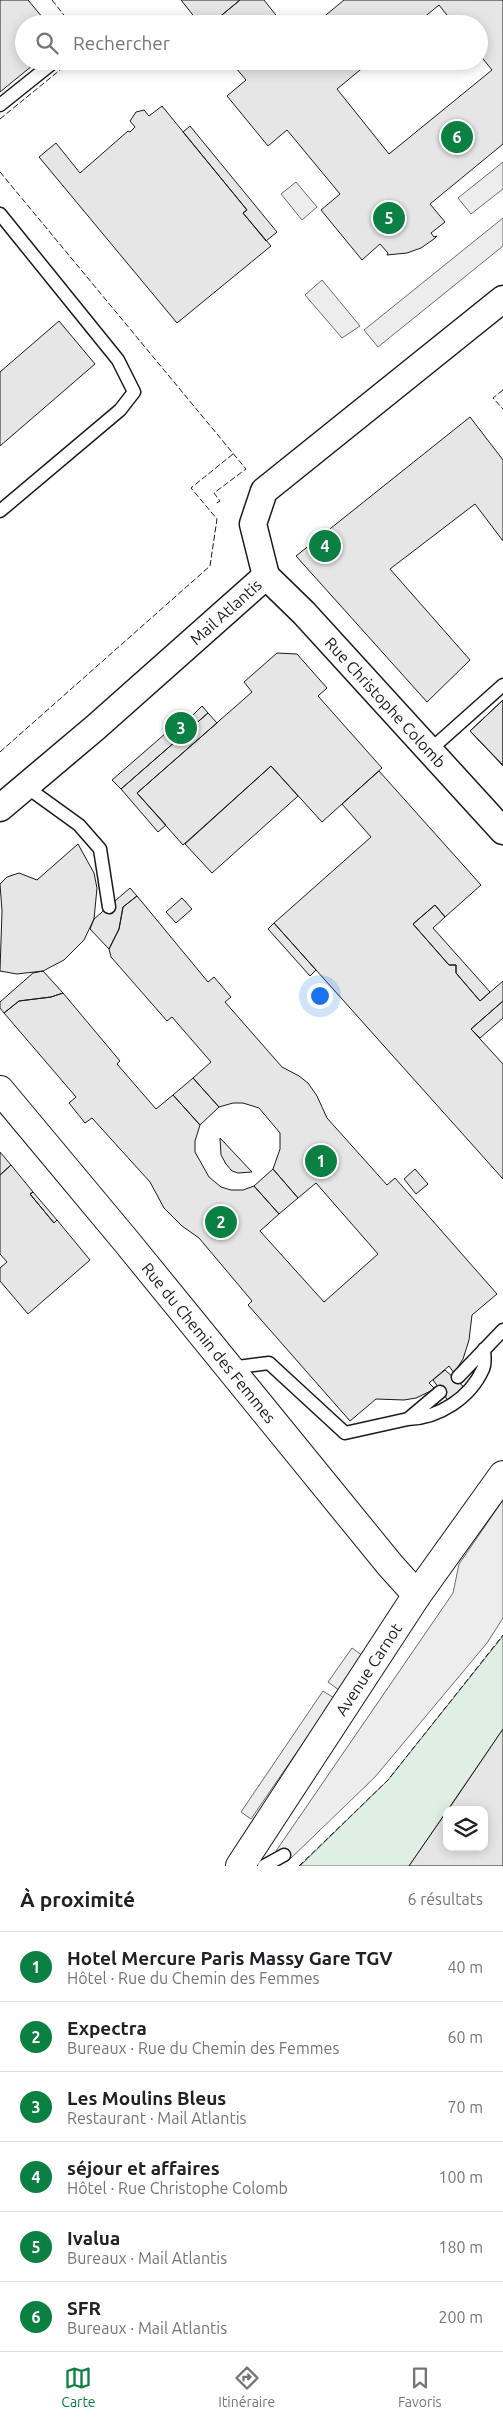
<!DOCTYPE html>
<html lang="fr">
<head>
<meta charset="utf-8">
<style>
  body { margin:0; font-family:Ubuntu,sans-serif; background:#f2f2f2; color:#202124 }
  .controls { position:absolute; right:15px; bottom:15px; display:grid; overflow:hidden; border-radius:10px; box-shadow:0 2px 12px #0003 }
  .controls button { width:45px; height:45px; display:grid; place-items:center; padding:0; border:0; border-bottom:1px solid #e0e0e0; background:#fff; color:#202124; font:25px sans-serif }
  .you { position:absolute; left:319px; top:995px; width:18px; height:18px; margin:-12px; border:4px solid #fff; border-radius:50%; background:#1a73e8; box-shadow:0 0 0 8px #1a73e833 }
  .badge { display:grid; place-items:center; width:32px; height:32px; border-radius:50%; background:#0b8043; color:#fff; font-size:16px; font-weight:700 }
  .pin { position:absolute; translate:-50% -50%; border:2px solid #fff; box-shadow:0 1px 5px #0006 }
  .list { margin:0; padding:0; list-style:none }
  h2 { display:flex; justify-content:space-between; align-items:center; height:65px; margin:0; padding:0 20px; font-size:21px }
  h2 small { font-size:16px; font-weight:400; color:#757577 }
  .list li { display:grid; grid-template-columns:32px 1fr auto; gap:15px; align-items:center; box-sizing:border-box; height:70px; padding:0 20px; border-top:1px solid #e0e0e0 }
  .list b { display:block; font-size:19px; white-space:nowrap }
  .list p { margin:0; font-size:16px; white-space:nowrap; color:#757577 }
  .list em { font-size:16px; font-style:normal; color:#757577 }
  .icon { flex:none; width:28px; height:28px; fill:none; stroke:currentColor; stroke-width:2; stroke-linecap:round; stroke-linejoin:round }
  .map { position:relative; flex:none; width:503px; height:1866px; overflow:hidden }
  .search { position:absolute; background:#fff; box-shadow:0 2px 12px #0003; left:15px; right:15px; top:15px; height:55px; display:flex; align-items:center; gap:12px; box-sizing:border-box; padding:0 18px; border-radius:28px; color:#757577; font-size:19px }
  .sheet { height:485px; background:#fff }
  nav { display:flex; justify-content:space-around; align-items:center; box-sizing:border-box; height:70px; border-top:1px solid #e0e0e0; background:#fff; font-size:14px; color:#757577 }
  nav a { display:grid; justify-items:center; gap:2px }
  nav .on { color:#0b8043 }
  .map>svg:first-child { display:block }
</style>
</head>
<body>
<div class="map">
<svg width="503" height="1866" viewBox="0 0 503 1866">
  <rect width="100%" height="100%" fill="#fff"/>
  <path fill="#e0efe3" stroke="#6a6a6a" d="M503,1636V1729L409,1866H300L388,1780Z"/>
  <path fill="#ededed" stroke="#6a6a6a" d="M503,162V189L471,214L458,198Z
    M296,182L317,207L302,220L281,194Z
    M503,218V246L378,347L364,330Z
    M322,280L360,326L342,338L305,295Z
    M503,1500V1618L487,1643L375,1777L288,1861L276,1851L453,1593L459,1564Z
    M352,1648L363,1656L339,1690L328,1682Z
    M323,1691L334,1698L251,1819L241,1812Z"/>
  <path fill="#e6e6e6" stroke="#1a1a1a" d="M0,0H28L48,24H24V61H38L0,92Z
    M181,0H240L211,24H200Z
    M240,0H264L283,24H211Z
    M344,0H503V144L430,204L445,222L431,233L434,237L437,236L434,239L421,248L407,253L387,255L388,253L380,244L362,260L321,210L340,194L287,130L268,146L227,96L246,80L230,61H371L337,89L389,154L492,70L479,54V24H454L439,5L416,24H315Z
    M176,61H192L182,69Z
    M162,106L247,210L243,213L271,246L177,323L39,157L56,143L80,173L128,131L130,132L135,127L130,121L136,112L144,110L149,116Z
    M190,126L277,232L266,241L243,213L247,210L183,132Z
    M59,321L95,364L0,446V372Z
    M470,417L503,460V541L475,504L390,569L470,660L427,702L296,556Z
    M277,653L297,654L327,688L318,696L382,768L322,822L271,766L183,845L137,793L252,692L244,682Z
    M503,700V765L470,731Z
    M503,700V766L470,731Z
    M202,706L208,713L121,789L112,780L189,713L192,716Z
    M208,713L217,723L137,793L166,825L158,832L121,789Z
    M271,766L298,796L212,873L185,844Z
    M379,771L481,885L445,917L435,905L413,924L449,965H456V973L480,1001L503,981V1001L471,1029L503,1064V1179L274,923L371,837L342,804Z
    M78,844L94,873L97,888L94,919L84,940L64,960L43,971L17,974L0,971L2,911L0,884L7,877L19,873L37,880Z
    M130,888L137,896L123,907L119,929L109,949L90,929L94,919Z
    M137,896L208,982L214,977L231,997L225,1002L282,1067L299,1076L308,1083L317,1096L327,1118L387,1185L395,1178L497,1294L472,1315L469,1340L463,1359L454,1373L449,1366L429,1383L435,1389L416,1398L404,1400L376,1399L350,1421L248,1305L252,1301L199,1238L182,1226L164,1208L150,1182L92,1118L85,1123L69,1103L76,1097L4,1013L19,1001L51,997L63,993L120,1061L117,1064L156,1109L173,1095L200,1125L195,1141V1152L209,1177L221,1187L231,1190H243L254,1186L279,1214L260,1231L324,1302L378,1254L316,1183L298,1198L273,1169L280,1149V1133L259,1108L243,1103H233L219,1107L193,1078L211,1062L172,1017L167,1021L111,957L109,949L119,929L123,907Z
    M182,898L192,909L176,923L166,912Z
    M435,905L445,917L433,928L490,992L480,1001L456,973V965H449L413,924Z
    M274,923L316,970L310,976L268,929Z
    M43,971L63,993L51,997L19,1001L4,1013L0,1008V1002L33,973Z
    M503,1001V1018L480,1038L471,1029Z
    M193,1078L219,1107L200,1125L173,1095Z
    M220,1138L237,1156L252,1172L238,1173L232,1171L226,1164L221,1155Z
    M0,1152L11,1165L0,1175Z
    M11,1165L33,1192L30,1194L54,1223L57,1220L90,1260L28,1314L0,1281V1268L7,1262L0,1254V1175Z
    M273,1169L298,1198L279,1214L254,1186Z
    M415,1169L428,1184L416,1194L404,1179Z
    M33,1192L57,1220L54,1223L30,1194Z
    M445,1370L465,1388L449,1402L433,1380Z
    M503,1729V1866H409L447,1811V1847H484V1810H448Z"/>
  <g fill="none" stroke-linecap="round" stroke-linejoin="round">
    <g stroke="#1a1a1a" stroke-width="15">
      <path id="lane" d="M0,105L55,61
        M0,214L118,360L134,392L120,410L0,511
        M430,750L503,685
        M25,786L79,825L100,849L109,907
        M230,1368L269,1363L345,1433L408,1419L440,1392
        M458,1377L503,1330
        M408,1419C439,1418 470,1398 483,1369C486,1363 484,1355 484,1349
        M264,1866L284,1855"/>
    </g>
    <g stroke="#1a1a1a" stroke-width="29">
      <g id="street">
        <path d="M266,576L253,524L264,491L503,299"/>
        <path id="s1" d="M266,576L304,613L503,831"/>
        <path id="s2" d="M0,808L96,727L266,576"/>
      </g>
    </g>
    <g stroke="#1a1a1a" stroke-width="30">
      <g id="secondary">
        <path id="s3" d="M0,1090L126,1241L390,1565L417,1595"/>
        <path id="s4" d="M240,1866L417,1595L503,1475"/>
      </g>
    </g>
    <use href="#lane" stroke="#fff" stroke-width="12"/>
    <use href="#street" stroke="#fff" stroke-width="26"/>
    <use href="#secondary" stroke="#fff" stroke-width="28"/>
    <path stroke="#1a1a1a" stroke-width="1" stroke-dasharray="6 2.5" stroke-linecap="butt" d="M52,0L71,24
      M0,119L71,61
      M0,172L246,469L214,493L220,501L215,504
      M503,390L493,398L503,409
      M0,752L210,566L217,519L191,488L233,454
      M299,1866L388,1780L503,1635"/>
  </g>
  <g text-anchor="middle" stroke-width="4" stroke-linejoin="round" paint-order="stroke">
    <g font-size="16" fill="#1a1a1a" stroke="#fff">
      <text dy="6" stroke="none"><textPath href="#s2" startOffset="299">Mail Atlantis</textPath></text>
      <text dy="6" stroke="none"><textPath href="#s1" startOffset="174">Rue Christophe Colomb</textPath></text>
      <text dy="6" stroke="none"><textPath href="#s3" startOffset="328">Rue du Chemin des Femmes</textPath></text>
      <text dy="6" stroke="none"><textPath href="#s4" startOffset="235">Avenue Carnot</textPath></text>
    </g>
  </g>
</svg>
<div class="controls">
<button><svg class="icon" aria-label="layers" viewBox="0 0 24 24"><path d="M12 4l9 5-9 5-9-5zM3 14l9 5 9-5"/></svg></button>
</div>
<div class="you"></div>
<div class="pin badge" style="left:321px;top:1161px">1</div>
<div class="pin badge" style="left:221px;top:1222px">2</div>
<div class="pin badge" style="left:181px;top:728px">3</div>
<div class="pin badge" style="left:325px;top:546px">4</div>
<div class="pin badge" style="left:389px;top:218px">5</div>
<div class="pin badge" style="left:457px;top:137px">6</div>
<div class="search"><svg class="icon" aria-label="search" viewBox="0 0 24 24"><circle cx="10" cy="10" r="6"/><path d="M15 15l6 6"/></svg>Rechercher</div>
</div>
<section class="sheet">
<h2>À proximité<small>6 résultats</small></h2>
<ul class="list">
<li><span class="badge">1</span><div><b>Hotel Mercure Paris Massy Gare TGV</b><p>Hôtel · Rue du Chemin des Femmes</p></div><em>40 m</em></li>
<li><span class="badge">2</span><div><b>Expectra</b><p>Bureaux · Rue du Chemin des Femmes</p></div><em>60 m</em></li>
<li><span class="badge">3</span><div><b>Les Moulins Bleus</b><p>Restaurant · Mail Atlantis</p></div><em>70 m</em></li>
<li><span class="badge">4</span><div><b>séjour et affaires</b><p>Hôtel · Rue Christophe Colomb</p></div><em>100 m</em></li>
<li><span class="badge">5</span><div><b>Ivalua</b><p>Bureaux · Mail Atlantis</p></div><em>180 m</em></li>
<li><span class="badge">6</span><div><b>SFR</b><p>Bureaux · Mail Atlantis</p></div><em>200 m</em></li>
</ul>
</section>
<nav>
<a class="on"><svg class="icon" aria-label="map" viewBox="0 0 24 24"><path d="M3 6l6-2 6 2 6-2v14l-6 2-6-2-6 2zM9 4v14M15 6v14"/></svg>Carte</a>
<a><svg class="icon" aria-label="directions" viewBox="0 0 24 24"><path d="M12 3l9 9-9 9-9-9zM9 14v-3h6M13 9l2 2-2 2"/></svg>Itinéraire</a>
<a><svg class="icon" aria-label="saved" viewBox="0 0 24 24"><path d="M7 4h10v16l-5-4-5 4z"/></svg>Favoris</a>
</nav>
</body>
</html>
